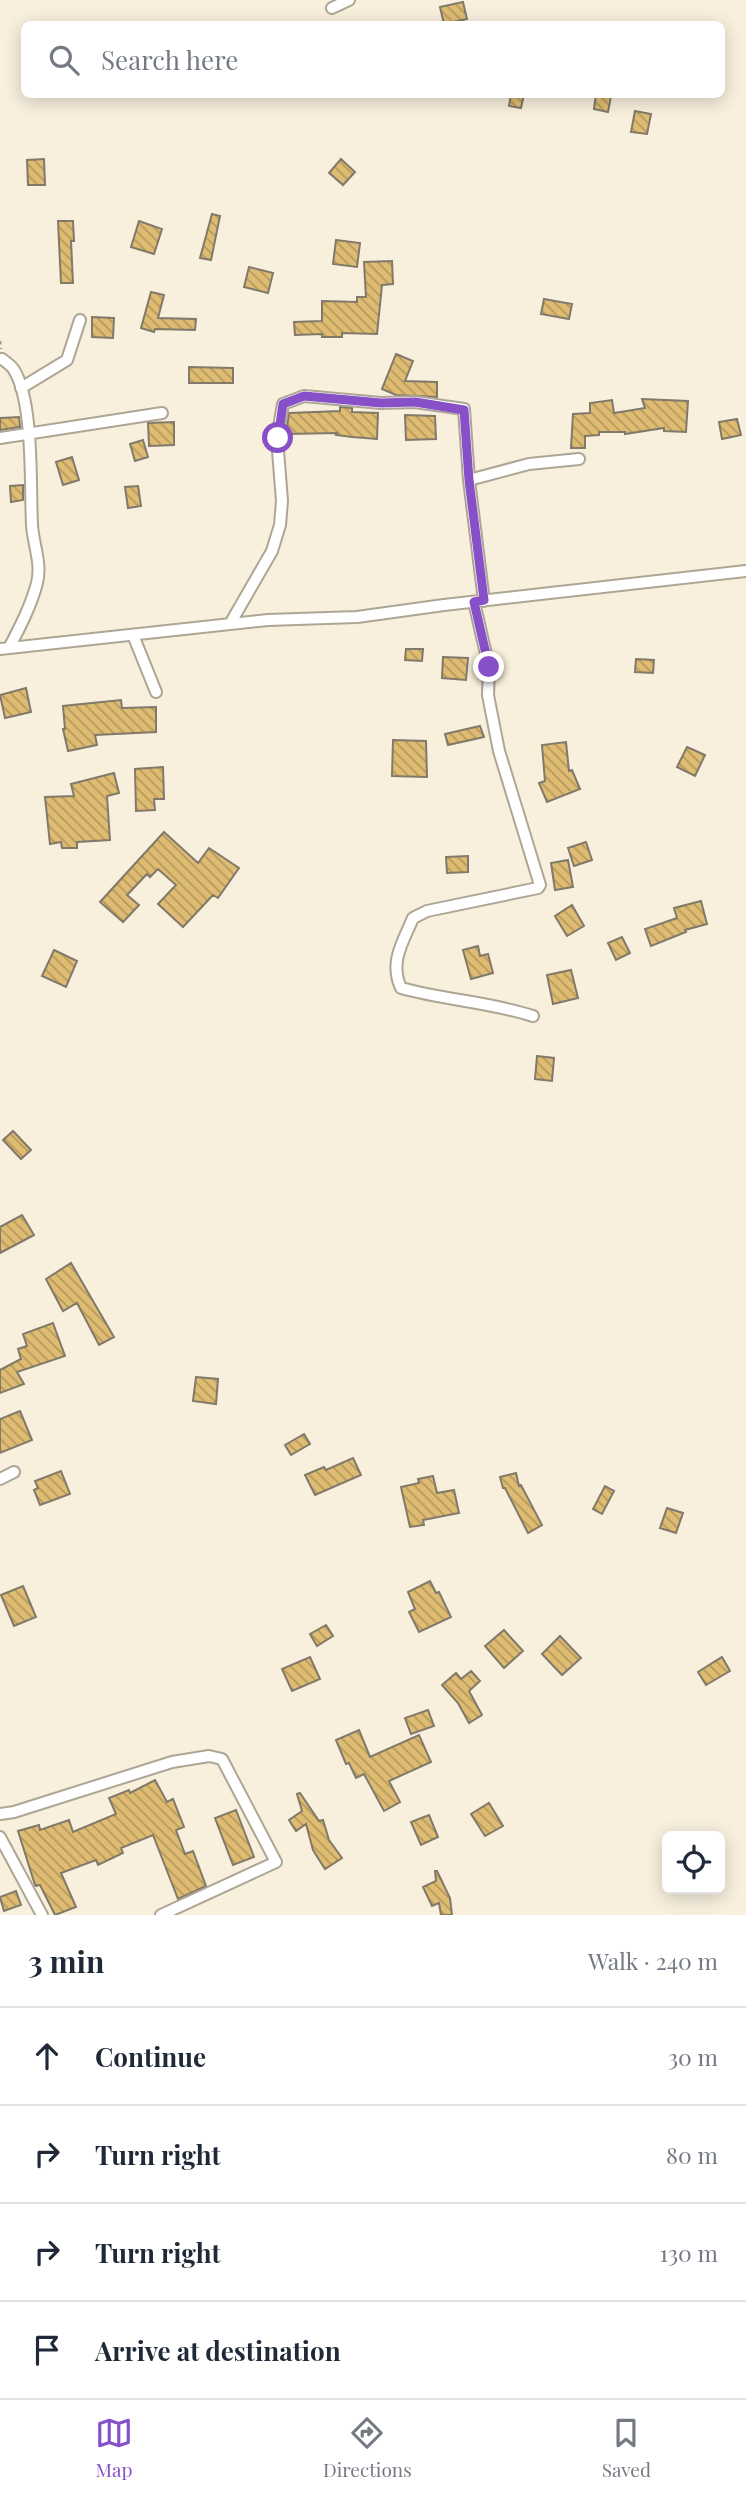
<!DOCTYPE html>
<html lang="en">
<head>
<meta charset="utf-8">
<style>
  body { margin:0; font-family:"Playfair Display",serif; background:#f6f6f7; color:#1f2937 }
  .controls { position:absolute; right:21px; bottom:21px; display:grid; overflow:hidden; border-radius:10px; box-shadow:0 4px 18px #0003 }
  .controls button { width:63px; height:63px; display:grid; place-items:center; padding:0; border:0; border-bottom:2px solid #e0e1e3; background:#fff; color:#1f2937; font:35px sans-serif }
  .stop { position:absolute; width:21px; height:21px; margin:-16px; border:5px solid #8850c8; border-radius:50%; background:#fff }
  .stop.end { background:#8850c8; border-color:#fff; box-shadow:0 2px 7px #0008 }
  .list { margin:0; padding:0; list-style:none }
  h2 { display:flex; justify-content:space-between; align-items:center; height:91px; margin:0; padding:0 28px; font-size:30px }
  h2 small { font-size:23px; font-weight:400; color:#747a83 }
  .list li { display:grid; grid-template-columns:46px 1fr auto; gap:21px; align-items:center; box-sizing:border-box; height:98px; padding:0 28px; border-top:2px solid #e0e1e3 }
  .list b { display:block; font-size:26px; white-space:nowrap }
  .list em { font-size:23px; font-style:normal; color:#747a83 }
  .icon { flex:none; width:38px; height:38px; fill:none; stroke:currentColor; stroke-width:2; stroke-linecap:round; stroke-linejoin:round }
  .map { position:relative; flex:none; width:746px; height:1915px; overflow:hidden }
  .search { position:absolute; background:#fff; box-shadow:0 4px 18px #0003; left:21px; right:21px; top:21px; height:77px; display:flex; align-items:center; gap:18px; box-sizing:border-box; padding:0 24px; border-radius:10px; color:#747a83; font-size:26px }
  .sheet { height:483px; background:#fff }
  nav { display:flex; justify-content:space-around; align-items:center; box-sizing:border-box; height:98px; border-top:2px solid #e0e1e3; background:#fff; font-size:19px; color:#747a83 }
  nav a { display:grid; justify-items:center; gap:4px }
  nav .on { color:#8850c8 }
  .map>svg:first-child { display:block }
</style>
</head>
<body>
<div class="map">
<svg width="746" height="1915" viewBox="0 0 746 1915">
  <defs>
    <pattern id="building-back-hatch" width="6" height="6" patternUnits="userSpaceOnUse" patternTransform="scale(1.75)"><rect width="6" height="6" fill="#dfbc72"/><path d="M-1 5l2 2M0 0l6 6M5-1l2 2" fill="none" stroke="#b5995d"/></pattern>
  </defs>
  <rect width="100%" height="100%" fill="#f8efdd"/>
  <path fill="url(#building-back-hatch)" stroke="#817969" stroke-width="2" d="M463,2L467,19L444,24L440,7Z
    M511,94H524L521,108L509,106Z
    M596,94L611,96L608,112L594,109Z
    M635,111L651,114L647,134L631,132Z
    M44,159L45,185H28L27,160Z
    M341,159L355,172L343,185L329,173Z
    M212,214L220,216L211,260L200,258Z
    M58,221H73L74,241H71L73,283H61Z
    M139,221L162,229L154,254L131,247Z
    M336,240L360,243L357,267L333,264Z
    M392,261L393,284L382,285L377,334L342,333V337H322V334L295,335L294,322L322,321V301L357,302V297H366L364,262Z
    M249,267L273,273L268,293L244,287Z
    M151,292L164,295L158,318L196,319L195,330L155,329L154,332L141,328Z
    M544,299L572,304L569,319L541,314Z
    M92,317L114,318L113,338L92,337Z
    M396,354L413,361L405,381L437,382V397L396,395L382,389Z
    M189,367L233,368V383H189Z
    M642,399L688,401L686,432L664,431V428L625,434V432H599V435L585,436V448H571L573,414L590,413V403L612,400L614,413L645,408Z
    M340,407L352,408V412L378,413L377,439L352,437L336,435L337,433L286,434L289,413L340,411Z
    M405,415L435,416L436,439L406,440Z
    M19,417L20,427L0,430V418Z
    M737,419L741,435L722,439L719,422Z
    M174,422V445L149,446L148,423Z
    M143,440L148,457L135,461L130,444Z
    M72,457L79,480L63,485L56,462Z
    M23,485V500L11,502L10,486Z
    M138,486L141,506L128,508L125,487Z
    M406,649H423L422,661L405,660Z
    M443,657L468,658L466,680L442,678Z
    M636,659L654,660L653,673L635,672Z
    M26,688L31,712L5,718L0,695Z
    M121,700L122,708L156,707V732L95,735L97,745L68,751L63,729H65L63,706Z
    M480,726L484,737L448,745L445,734Z
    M393,740L426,741L427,777L392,776Z
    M566,742L569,771L572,770L580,789L547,802L539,783L545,781L542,745Z
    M687,747L705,755L695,776L677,767Z
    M163,767L164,799H154L155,810L136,811L135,769Z
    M114,773L119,793L107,796L110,840L77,842V848H62L61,842L50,844L45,797L74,796L71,784Z
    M164,832L198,863L209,848L239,868L218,898L213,895L183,927L158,904L176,885L158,869L150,877L147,874L127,895L139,905L123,922L100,902Z
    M586,842L592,860L574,866L568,848Z
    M468,856V872L447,873L446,857Z
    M568,860L573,887L555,890L551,863Z
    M701,901L707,924L685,930L686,932L651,946L645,929L677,918L674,908Z
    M572,905L584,926L567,936L555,916Z
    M622,937L630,953L616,960L608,943Z
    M478,946L480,956L488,954L493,973L471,979L463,950Z
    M54,950L77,961L66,987L42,976Z
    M571,970L578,998L553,1004L547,975Z
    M537,1056L554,1058L552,1081L535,1079Z
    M13,1131L31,1150L21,1159L3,1140Z
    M22,1215L34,1235L0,1253V1227Z
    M71,1263L114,1337L99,1345L77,1303L63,1311L46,1279Z
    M53,1323L65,1356L17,1372L24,1384L0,1393V1370L21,1359L18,1349L27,1346L23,1334Z
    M196,1377L218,1379L216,1404L193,1401Z
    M20,1411L32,1440L0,1453V1419Z
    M304,1434L310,1444L291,1455L285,1445Z
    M353,1458L361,1475L315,1495L305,1475L324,1467L326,1470Z
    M61,1471L70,1494L40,1505L34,1490L38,1488L35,1481Z
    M516,1473L519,1486L521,1485L542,1525L528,1533L505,1488H503L500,1477Z
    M433,1476L437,1493L454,1490L459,1513L423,1520L424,1525L410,1527L401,1487L419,1483L418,1479Z
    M605,1486L614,1491L602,1514L593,1509Z
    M667,1508L683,1513L676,1533L660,1528Z
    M430,1581L436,1593L439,1592L451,1617L419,1632L409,1612L415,1609L408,1592Z
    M23,1586L36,1617L14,1626L1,1595Z
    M326,1625L333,1636L317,1646L310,1634Z
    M504,1630L523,1651L504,1668L485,1646Z
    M560,1636L581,1658L562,1675L542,1654Z
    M310,1657L320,1679L292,1691L282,1669Z
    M722,1657L730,1671L706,1685L698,1672Z
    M471,1671L480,1681L469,1691L482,1715L469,1723L458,1703L442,1685L456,1673L461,1679Z
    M428,1710L434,1726L411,1734L405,1718Z
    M359,1730L370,1757L419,1735L431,1762L389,1781L400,1802L384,1811L364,1774L356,1778L349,1763L346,1764L336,1740Z
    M155,1780L167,1802L173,1799L184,1827L176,1830L185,1854L193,1851L206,1886L178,1899L153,1835L121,1848L123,1853L98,1865L96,1860L61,1873L76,1907L55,1915L40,1885L36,1886L35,1885L18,1831L39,1825L40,1830L69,1820L73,1832L116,1814L109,1798L129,1790L130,1793Z
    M300,1793L319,1821L323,1820L329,1840L342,1858L325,1869L313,1850L306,1824L296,1831L289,1820L302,1811L297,1794Z
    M489,1803L503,1826L485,1836L471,1814Z
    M236,1810L254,1857L233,1865L215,1818Z
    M429,1815L438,1837L421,1845L411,1822Z
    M435,1871H437L450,1898L452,1915H441L439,1903L432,1906L423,1887L436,1881Z
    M16,1891L21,1905L4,1911L0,1897Z"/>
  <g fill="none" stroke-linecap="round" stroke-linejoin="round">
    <g stroke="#aea695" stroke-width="14">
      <path id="minor" d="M332,8L349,0
        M2,359C6,362 12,366 14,370C34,402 30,486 32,525C33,544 42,563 37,583C31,606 20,627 9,648
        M21,388L67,360L80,320
        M0,438L162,413
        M469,480L529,464L579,459
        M474,602L489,667L488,695L499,751L540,885L538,888L427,911L413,918C403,942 389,962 401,988C444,1000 490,1002 533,1016
        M230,624L272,551L280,525L282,501L277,438L283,404L304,396L381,403L415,402L464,409L469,480L484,601
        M133,635L156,692
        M0,649L268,620L357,617L444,605L746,571
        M0,1479L14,1472
        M0,1814L14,1812L172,1762L209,1756L222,1759L276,1862L161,1915
        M0,1837L42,1915"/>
    </g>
    <path stroke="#9f998b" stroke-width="2.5" stroke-dasharray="3.5 3.5" stroke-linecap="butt" d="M0,341L1,349"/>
    <use href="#minor" stroke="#fff" stroke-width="10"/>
  </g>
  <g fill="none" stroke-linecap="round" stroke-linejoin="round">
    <path stroke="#8850c8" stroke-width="9" d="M278,438L283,404L304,396L381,403L415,402L464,410L469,480L484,600L474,602L489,667"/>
  </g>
</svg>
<div class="controls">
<button><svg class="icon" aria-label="locate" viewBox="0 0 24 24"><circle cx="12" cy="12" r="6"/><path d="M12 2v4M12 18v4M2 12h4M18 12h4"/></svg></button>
</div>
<div class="stop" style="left:278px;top:438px"></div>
<div class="stop end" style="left:489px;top:667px"></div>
<div class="search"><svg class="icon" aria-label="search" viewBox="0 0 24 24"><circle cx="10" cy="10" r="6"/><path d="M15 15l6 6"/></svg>Search here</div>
</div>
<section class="sheet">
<h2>3 min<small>Walk · 240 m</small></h2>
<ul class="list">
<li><svg class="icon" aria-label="ahead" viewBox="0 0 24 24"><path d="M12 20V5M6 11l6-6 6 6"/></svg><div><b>Continue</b></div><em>30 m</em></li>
<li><svg class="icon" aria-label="right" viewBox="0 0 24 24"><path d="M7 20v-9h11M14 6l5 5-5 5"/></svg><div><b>Turn right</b></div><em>80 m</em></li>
<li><svg class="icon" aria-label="right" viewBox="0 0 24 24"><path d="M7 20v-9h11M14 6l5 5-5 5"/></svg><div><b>Turn right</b></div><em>130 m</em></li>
<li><svg class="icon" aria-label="arrive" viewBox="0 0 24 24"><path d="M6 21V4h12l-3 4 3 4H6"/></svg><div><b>Arrive at destination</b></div></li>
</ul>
</section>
<nav>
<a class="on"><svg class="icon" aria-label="map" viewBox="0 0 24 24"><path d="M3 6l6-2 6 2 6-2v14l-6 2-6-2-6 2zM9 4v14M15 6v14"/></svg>Map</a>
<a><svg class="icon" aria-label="directions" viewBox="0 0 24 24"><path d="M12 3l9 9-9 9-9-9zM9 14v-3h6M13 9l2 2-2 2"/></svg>Directions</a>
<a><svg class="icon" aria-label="saved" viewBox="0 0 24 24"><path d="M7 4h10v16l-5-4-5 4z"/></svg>Saved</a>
</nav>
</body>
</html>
